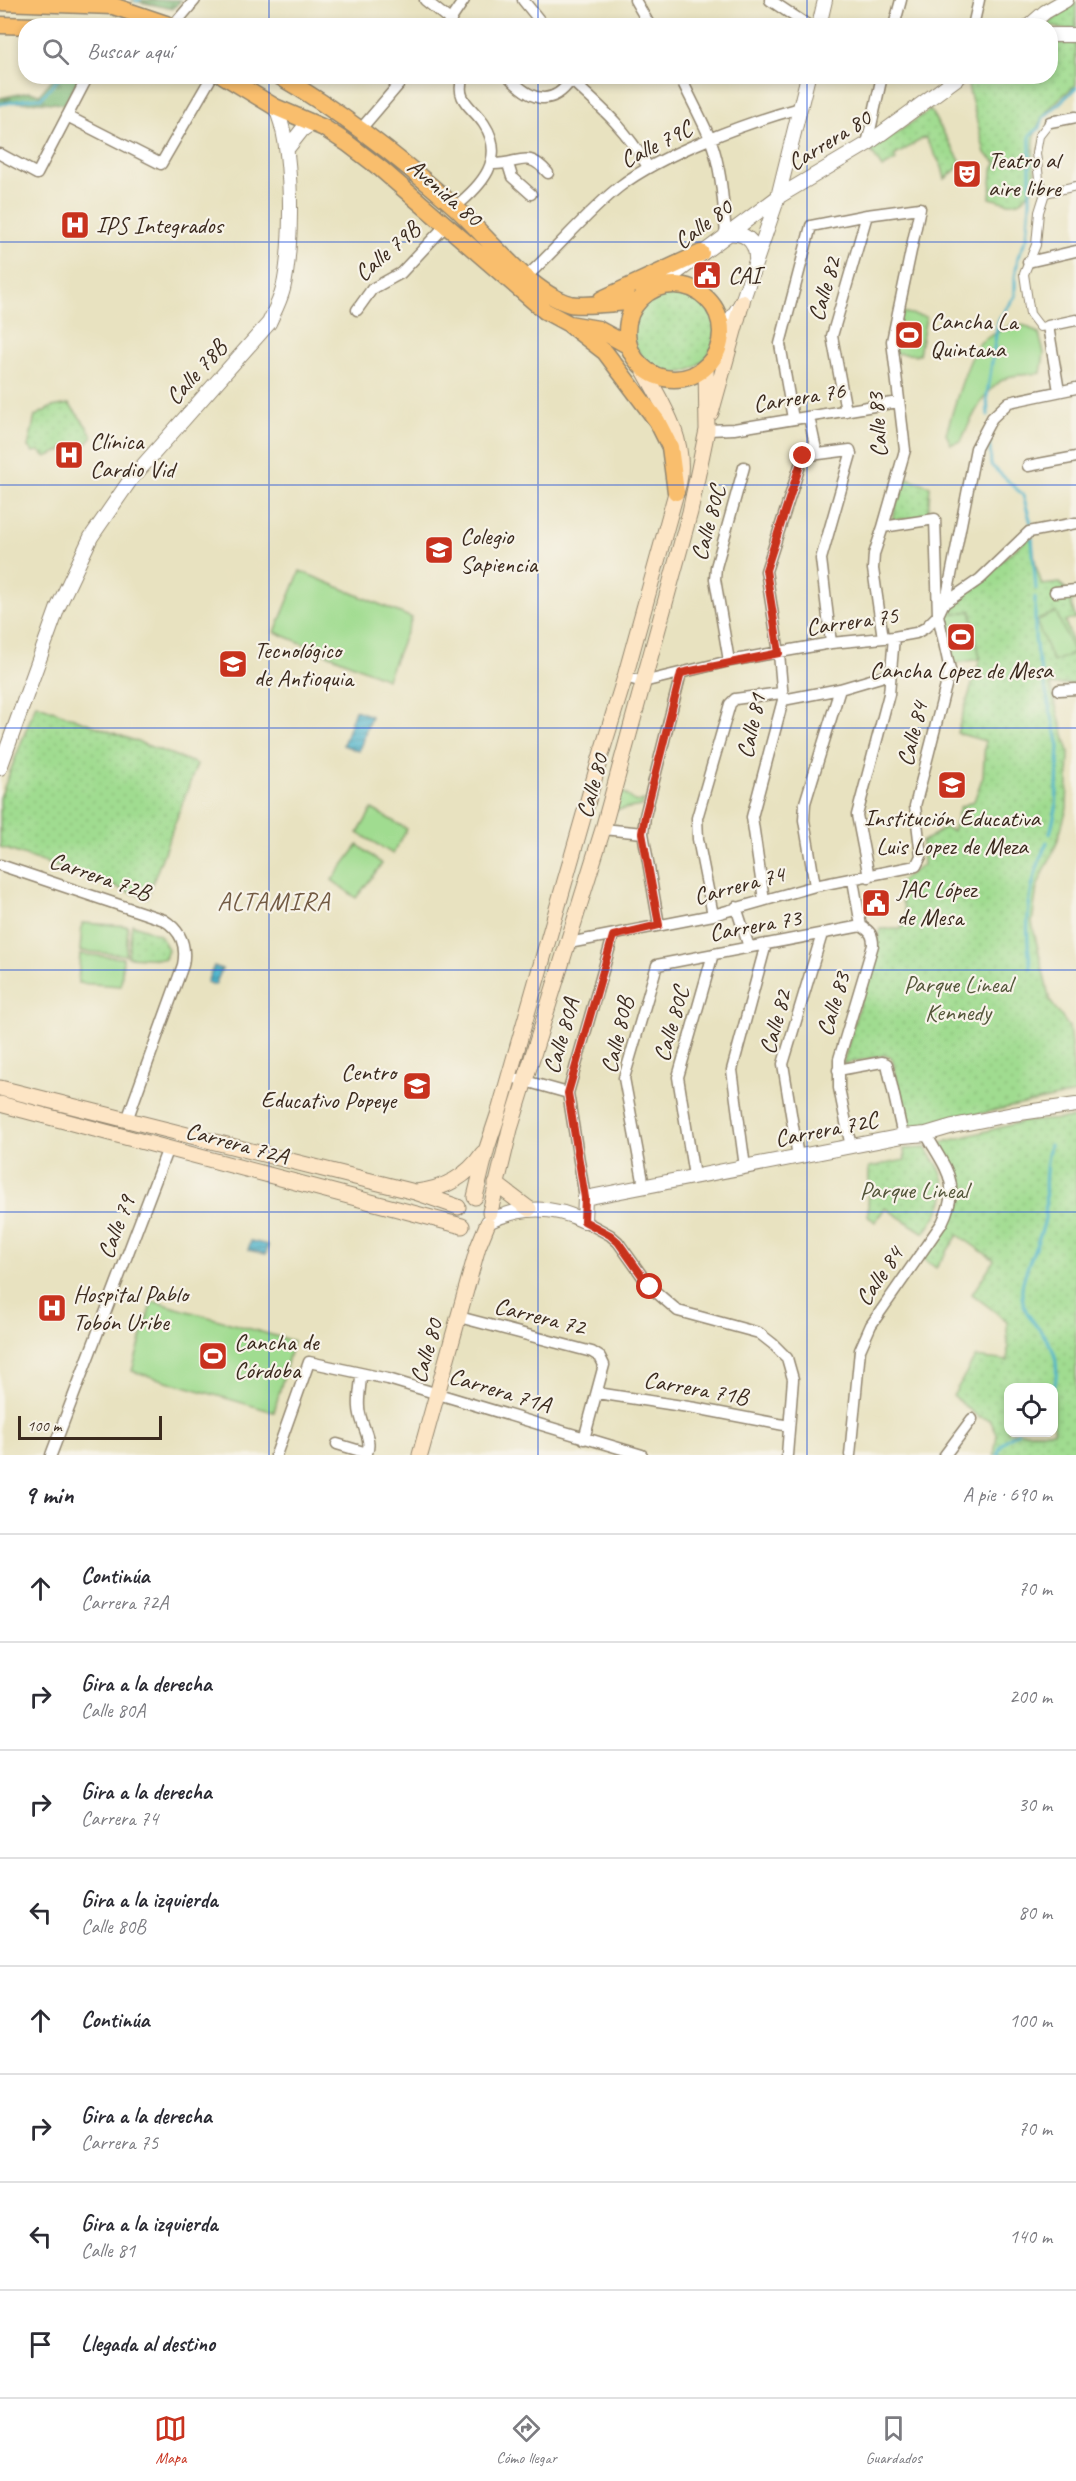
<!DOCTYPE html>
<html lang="es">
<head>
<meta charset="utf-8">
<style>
  body { margin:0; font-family:Caveat,sans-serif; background:#f7f7f7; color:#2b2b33 }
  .controls { position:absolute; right:18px; bottom:18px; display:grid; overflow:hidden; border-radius:12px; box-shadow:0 3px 9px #0003 }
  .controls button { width:54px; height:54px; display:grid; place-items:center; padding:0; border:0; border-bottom:2px solid #e1e1e2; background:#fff; color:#2b2b33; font:30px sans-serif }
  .scale { position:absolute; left:18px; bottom:15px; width:144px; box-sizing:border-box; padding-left:6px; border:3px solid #3b2a1e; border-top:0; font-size:16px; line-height:21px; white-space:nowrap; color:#3b2a1e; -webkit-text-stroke:4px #f7f3e8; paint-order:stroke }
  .stop { position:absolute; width:18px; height:18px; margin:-14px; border:4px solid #c8321e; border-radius:50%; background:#fff }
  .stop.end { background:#c8321e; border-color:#fff; box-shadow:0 2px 6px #0008 }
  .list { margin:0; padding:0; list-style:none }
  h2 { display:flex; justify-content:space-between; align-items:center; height:78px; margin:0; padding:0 24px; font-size:26px }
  h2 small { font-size:20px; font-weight:400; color:#7c7c81 }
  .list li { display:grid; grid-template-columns:39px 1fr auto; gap:18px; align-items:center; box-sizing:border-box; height:108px; padding:0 24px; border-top:2px solid #e1e1e2 }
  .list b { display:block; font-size:22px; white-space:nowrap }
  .list p { margin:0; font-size:20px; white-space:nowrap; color:#7c7c81 }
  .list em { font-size:20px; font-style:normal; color:#7c7c81 }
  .icon { flex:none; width:33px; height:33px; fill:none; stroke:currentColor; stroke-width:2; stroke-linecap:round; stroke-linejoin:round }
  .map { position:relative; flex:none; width:1076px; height:1455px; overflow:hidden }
  .search { position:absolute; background:#fff; box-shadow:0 3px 9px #0003; left:18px; right:18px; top:18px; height:66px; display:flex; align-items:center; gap:15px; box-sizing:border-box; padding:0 21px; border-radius:24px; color:#7c7c81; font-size:22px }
  .sheet { height:942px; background:#fff }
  nav { display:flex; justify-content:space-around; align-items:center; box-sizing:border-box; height:84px; border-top:2px solid #e1e1e2; background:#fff; font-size:16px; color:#7c7c81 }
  nav a { display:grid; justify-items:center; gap:3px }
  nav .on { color:#c8321e }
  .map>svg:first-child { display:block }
</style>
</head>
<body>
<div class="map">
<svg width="1076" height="1455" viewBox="0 0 1076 1455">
  <defs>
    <pattern id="green-dots" width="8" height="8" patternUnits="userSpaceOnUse" patternTransform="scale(1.5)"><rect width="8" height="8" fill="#a0dc90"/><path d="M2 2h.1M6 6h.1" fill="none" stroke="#8bbd7c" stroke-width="1.8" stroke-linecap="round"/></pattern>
    <pattern id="forest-firs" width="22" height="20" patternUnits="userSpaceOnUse" patternTransform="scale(1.5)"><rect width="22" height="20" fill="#80bc7a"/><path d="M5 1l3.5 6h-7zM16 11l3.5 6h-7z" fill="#6a9963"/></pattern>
    <pattern id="water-rules" width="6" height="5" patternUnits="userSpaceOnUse" patternTransform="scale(1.5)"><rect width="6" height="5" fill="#4cb3cb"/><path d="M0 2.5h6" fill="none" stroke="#4092a4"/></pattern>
  </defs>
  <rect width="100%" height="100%" fill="#f7f3e8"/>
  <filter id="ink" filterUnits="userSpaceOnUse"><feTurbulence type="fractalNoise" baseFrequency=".0167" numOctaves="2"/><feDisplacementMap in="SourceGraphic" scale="12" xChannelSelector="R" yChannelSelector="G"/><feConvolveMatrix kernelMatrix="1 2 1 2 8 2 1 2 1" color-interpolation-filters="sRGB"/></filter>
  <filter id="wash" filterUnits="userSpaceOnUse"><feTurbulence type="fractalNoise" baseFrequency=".008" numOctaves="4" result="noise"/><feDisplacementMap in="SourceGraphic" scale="24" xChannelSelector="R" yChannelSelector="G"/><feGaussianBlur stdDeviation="1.35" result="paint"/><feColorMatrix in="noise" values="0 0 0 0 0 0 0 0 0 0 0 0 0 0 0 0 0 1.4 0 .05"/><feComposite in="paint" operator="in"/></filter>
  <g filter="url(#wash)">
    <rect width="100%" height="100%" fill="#e8e2c0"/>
    <path fill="url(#green-dots)" stroke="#6e8357" stroke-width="1.5" fill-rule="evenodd" d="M1076,2V29H1059L1048,24Z
      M1051,42L1076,44V85C1034,118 1029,131 1036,183C1020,207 1016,206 990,198L992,170L997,163L985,153L968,86L978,77L1050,76Z
      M930,110L962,164L945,179L942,167L925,137L894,156L896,160L882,168L871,151Z
      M633 332a41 41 0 1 1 82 0a41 41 0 1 1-82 0Z
      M69,404C78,415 87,425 93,437L83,448V454L78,456L73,451L65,449L46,457L39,451L33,452L28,447L35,416L52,407Z
      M904,477L930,486L928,517L892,520Z
      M1032,538L1036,566L1042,585L1060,583L1074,598L1071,604L1076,619L1065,621L1076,652V684L1050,685L1069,752L1067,808L1057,843L1037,887L1032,923L1050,1001L1069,1027L1076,1093L908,1129L892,1058L884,1055L843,1064L880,929H901L906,917L898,883L923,865L922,842L945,828L953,831L960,807L974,801L983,776L985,741L957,733L980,659L971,611L942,616L948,606L1026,540Z
      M36,704L197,764L147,898L0,847V798Z
      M619,789L636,802L644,800L642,806L615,810Z
      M132,924L160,935L168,949L165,959L128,957Z
      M1076,1118V1240L1073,1250L1076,1254V1455H994L997,1434L990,1420L977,1416L953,1396L975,1357L1008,1361L1007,1321L972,1294L994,1260L958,1235L936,1268L920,1256C928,1246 954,1218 958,1209C967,1186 952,1161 940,1143L1022,1122ZM1008,1388H1054V1432H1008Z
      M925,1148C953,1180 950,1201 924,1233L885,1208L875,1222L868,1216L869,1167L905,1160L904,1149Z"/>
    <path fill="url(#forest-firs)" stroke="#5e734c" stroke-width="1.5" d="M131,0H181L173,9Z
      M54,77H79L64,105C44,99 27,105 5,101L0,105V98L29,92L40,94Z"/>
    <path fill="#a0dc90" stroke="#6e8357" stroke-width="1.5" d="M901,312L926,317L919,355L892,353Z
      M1014,324L1026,326L1039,334L1044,353L1041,373C1031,375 1017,374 1008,377C985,387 971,419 961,441L951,444L946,434C951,417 969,352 981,342C991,334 1003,330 1014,324Z
      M300,571L412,618L387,679L275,632Z
      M971,611L980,659L952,664L942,616Z
      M1056,612L1074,653L1053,662L1036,621Z
      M372,809L407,829L393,854L358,833Z
      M358,845L382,864L356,898L332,880Z
      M82,923L128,926L126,955L80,951Z
      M80,954L123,958L121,986L78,983Z
      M152,1301L293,1341L274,1412L132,1371Z"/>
    <path fill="url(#water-rules)" stroke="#446e74" stroke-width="1.5" d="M355,710L371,716L359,751L343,745Z
      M214,966L222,969L215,985L207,982Z
      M251,1241L268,1245L266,1254L248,1250Z"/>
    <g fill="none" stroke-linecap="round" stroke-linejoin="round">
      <path stroke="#4cb3cb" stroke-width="3" d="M136,1L140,0
        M0,104C15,103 26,97 41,98L61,76
        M988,415L987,396L998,321L1015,296V277L1018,257L1027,237L1030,203V135L1040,128L1043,118L1076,88
        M989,431L991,465L1023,495L1031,523
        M1032,538L1036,589
        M1035,597V637L1037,654L1059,746L1056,809L1050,834
        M1031,968C1023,926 1029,881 1047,842
        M1050,1145C1048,1154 1046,1163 1046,1172C1044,1187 1047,1203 1045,1218C1041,1241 1024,1267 1022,1288C1019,1331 1068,1331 1054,1389
        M998,1455C1000,1443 1008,1438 1018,1432"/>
    </g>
  </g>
  <g filter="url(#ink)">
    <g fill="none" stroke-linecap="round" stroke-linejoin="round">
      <g stroke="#92866f" stroke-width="10">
        <path id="pedestrian" d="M1045,193L1076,186
          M1048,326L1040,327L1030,314L1024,274L1036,245L1039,212L1045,193L1039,179L1036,153L1039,136L1050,122"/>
      </g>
      <g stroke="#92866f" stroke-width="13">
        <path id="minor" d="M425,0L451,21
          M523,0L544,26
          M635,0L650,26
          M770,0L809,26
          M447,25L464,0
          M173,26L195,0
          M894,26L901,0
          M973,26L979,0
          M508,76C528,98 550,110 571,80
          M572,76L571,80C604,110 625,128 648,167
          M680,76C690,98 702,119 711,141C722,171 723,202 726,234
          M67,116L161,164L212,76
          M1050,122L1076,117
          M360,130L406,76
          M867,144L882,76
          M0,154L37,174L88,76
          M492,164C520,165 526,148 548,173
          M508,164L512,177L531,194
          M455,207C481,186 507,159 484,124C473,107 454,101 463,76
          M1028,262L1076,251
          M526,277C558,248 585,214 619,187C661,154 748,122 800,108
          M357,310L372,289L401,273L446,225
          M1059,391L1048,326L1076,320
          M846,411L832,336L867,215
          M809,417L817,454
          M793,419L780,344L811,226L867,215L920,208L892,341L905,450L883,527L874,554L873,569L883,638
          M707,430L734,429L898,402
          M1028,466L1076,457
          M1055,592L1076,590
          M945,603L980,579L1029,532L1076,523
          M729,661L715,579L716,567L744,467
          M625,677L643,682L729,661L831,643L894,637L916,633L925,628L938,615L947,596L976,448L992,418L1009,402L1076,388
          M1059,690L1076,689
          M783,700L840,689L891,674
          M603,829L643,833
          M0,865L164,920C181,931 187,945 183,965L127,1120
          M869,877L857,815L889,694L894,637
          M815,886L804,820L805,803L840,689
          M764,900L752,817L783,700L779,653L766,571L803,456L850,450L851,454L821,559L831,643
          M736,907L749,947
          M713,915L698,839L697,818L730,704L735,699L781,693
          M659,925L643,833L645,816L681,673
          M569,943L713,915L815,886L916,866L921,856L915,806L950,670L938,615L935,519L883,527
          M838,1070L882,1062L887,1064L903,1136
          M518,1079L568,1093
          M851,1147L839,1088V1059L873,945C873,935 870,931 861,926L853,880
          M798,1157L783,1064L822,934
          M745,1167L732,1070L766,944
          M694,1176L678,1077L713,954
          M644,1186L624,1078L657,965L861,926
          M585,1198L568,1093L613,936
          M584,1221L610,1235L618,1242L650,1287L678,1311L759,1333L773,1344L787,1358L793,1379L787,1455
          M459,1317L592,1352L600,1357L604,1365L584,1439
          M597,1393L695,1408L789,1426
          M337,1444L367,1453C373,1438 359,1423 359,1407C358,1397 361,1385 361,1374
          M51,1455L168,1148
          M276,1455L309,1362L388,1379L642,1455
          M850,1455L860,1350L871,1325L942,1223C962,1182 946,1170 926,1134
          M945,1455L972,1419"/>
      </g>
      <g stroke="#92866f" stroke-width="16">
        <path id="tertiary" d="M819,26L825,0
          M1029,26L1045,12L1066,0
          M1050,35H1076
          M287,149L302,130L312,123
          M726,234C743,231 756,240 756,258
          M656,288L778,197L867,144L960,76
          M720,336L742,302L778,197L808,76
          M0,768L58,607L91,537L131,479L269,323C274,312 280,301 283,289C293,249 294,144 275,107
          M488,1222C520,1206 552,1205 584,1221L585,1198L903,1136L926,1134L953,1126L1013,1114L1076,1105"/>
      </g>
      <g stroke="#92866f" stroke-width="17">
        <path id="secondary" d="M711,413L742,302
          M0,1088L415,1192L458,1207
          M0,1104L462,1226
          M496,1184L529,1209
          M416,1192C444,1189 467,1177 483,1153
          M475,1197L487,1148L498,1115L603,748L625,677L679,482C687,438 661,402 641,365
          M490,1212L510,1129L603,829L690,512L707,430L706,366
          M420,1455L478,1247L487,1225"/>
      </g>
      <g stroke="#92866f" stroke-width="19">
        <path id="primary" d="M0,2L113,6L172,26
          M0,25L34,26
          M224,76L275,107L324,128L347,143L381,169L545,311L569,324L598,329L629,346
          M279,76C343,113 401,159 455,207C486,235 530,293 570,304C582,307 623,302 638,301
          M627 332a47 47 0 1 1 94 0a47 47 0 1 1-94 0Z
          M602,299L701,253
          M570,325L605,352L657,421L670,447L676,492"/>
      </g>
      <use href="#pedestrian" stroke="#fff" stroke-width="8"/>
      <use href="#minor" stroke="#fff" stroke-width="10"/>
      <use href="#tertiary" stroke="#fff" stroke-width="14"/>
      <use href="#secondary" stroke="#fde5c5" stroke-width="15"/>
      <use href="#primary" stroke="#f9be6d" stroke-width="16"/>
    </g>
  </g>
  <g fill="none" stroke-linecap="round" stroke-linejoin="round" filter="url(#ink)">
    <path stroke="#c8321e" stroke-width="8" d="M650,1287L618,1242L610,1235L584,1221L585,1198L568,1093L613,936L659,925L642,833L645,816L681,673L779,653L766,570L803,456"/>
  </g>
  <path fill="none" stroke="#1d4ed8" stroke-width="1.5" stroke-opacity="0.55" d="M269,0V26M538,0V26M807,0V26M269,76V1455M538,76V1455M807,76V1455M0,242H1076M0,485H1076M0,728H1076M0,970H1076M0,1212H1076"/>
  <defs>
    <g id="theatre-square" transform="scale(1.5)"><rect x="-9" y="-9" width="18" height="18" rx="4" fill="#c8321e" stroke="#f7f3e8"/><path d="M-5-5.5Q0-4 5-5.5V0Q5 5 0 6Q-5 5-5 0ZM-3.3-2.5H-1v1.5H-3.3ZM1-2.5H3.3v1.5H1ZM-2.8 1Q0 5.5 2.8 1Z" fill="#fff"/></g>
    <g id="hospital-square" transform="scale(1.5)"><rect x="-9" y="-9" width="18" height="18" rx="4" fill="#c8321e" stroke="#f7f3e8"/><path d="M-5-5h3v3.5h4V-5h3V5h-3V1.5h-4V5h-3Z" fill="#fff"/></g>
    <g id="civic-square" transform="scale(1.5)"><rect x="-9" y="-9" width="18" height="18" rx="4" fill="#c8321e" stroke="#f7f3e8"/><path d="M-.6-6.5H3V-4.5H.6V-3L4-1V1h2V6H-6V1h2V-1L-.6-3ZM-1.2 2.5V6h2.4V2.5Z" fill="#fff"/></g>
    <g id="stadium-square" transform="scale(1.5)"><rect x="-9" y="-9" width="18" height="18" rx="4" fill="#c8321e" stroke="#f7f3e8"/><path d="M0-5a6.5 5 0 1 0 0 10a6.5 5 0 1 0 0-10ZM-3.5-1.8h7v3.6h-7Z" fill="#fff"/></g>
    <g id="school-square" transform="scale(1.5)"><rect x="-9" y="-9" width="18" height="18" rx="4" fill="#c8321e" stroke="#f7f3e8"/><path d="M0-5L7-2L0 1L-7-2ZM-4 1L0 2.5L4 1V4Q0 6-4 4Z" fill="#fff"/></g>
    <g id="university-square" transform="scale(1.5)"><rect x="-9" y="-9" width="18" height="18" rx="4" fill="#c8321e" stroke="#f7f3e8"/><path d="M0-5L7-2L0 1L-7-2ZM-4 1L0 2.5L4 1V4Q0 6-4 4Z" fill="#fff"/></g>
  </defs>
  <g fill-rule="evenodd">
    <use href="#theatre-square" x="967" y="174"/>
    <use href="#hospital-square" x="75" y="225"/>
    <use href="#civic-square" x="707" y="275"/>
    <use href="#stadium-square" x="909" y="335"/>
    <use href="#hospital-square" x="69" y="455"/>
    <use href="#school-square" x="439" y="550"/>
    <use href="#stadium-square" x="961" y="637"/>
    <use href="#university-square" x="233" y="664"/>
    <use href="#school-square" x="952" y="785"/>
    <use href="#civic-square" x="876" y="903"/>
    <use href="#school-square" x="417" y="1086"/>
    <use href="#hospital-square" x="52" y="1308"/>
    <use href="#stadium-square" x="213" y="1356"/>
  </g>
  <g text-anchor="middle" stroke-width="4.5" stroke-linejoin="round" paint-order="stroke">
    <g font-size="24" fill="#3b2a1e" stroke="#f7f3e8">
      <text transform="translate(829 140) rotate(-32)" y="8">Carrera 80</text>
      <text transform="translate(656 144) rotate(-27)" y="8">Calle 79C</text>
      <text transform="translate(445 192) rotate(41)" y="8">Avenida 80</text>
      <text transform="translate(703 224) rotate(-37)" y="8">Calle 80</text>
      <text transform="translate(387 251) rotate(-41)" y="8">Calle 79B</text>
      <text transform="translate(824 289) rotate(-74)" y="8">Calle 82</text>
      <text transform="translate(196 372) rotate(-48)" y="8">Calle 78B</text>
      <text transform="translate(799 397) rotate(-9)" y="8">Carrera 76</text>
      <text transform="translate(877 425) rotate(-94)" y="8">Calle 83</text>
      <text transform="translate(708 523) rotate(-75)" y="8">Calle 80C</text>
      <text transform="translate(852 621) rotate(-8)" y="8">Carrera 75</text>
      <text transform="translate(751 726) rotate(-78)" y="8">Calle 81</text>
      <text transform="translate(912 734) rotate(-76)" y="8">Calle 84</text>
      <text transform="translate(592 786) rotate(-75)" y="8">Calle 80</text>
      <text transform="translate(100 876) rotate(19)" y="8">Carrera 72B</text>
      <text transform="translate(739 885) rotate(-15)" y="8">Carrera 74</text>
      <text transform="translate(755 925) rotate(-10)" y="8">Carrera 73</text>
      <text transform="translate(833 1004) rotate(-73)" y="8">Calle 83</text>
      <text transform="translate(775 1022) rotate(-75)" y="8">Calle 82</text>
      <text transform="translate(671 1024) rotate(-74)" y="8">Calle 80C</text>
      <text transform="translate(617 1035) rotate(-77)" y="8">Calle 80B</text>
      <text transform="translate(561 1036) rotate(-74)" y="8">Calle 80A</text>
      <text transform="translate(826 1129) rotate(-11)" y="8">Carrera 72C</text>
      <text transform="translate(237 1143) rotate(15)" y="8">Carrera 72A</text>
      <text transform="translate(116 1227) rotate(-69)" y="8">Calle 79</text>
      <text transform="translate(879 1276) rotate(-56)" y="8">Calle 84</text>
      <text transform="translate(540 1316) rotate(14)" y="8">Carrera 72</text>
      <text transform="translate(426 1351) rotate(-74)" y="8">Calle 80</text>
      <text transform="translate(696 1388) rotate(10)" y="8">Carrera 71B</text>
      <text transform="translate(500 1390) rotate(17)" y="8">Carrera 71A</text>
    </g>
    <g font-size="24" fill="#3b2a1e" stroke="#f7f3e8" text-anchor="start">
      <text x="988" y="168">Teatro al<tspan x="988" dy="28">aire libre</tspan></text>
      <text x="96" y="233">IPS Integrados</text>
      <text x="728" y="283">CAI</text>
      <text x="930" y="329">Cancha La<tspan x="930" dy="28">Quintana</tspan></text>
      <text x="90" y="449">Clínica<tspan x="90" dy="28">Cardio Vid</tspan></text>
      <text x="460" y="544">Colegio<tspan x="460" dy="28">Sapiencia</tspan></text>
      <text x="254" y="658">Tecnológico<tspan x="254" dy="28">de Antioquia</tspan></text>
      <text x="961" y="678" text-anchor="middle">Cancha Lopez de Mesa</text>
      <text x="952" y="826" text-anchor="middle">Institución Educativa<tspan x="952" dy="28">Luis Lopez de Meza</tspan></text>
      <text x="897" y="897">JAC López<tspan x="897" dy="28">de Mesa</tspan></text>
      <text x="396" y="1080" text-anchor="end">Centro<tspan x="396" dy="28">Educativo Popeye</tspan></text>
      <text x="73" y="1302">Hospital Pablo<tspan x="73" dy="28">Tobón Uribe</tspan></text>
      <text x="234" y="1350">Cancha de<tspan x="234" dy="28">Córdoba</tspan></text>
    </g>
    <g font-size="24" fill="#54563a" stroke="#f7f3e8">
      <text x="958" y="992">Parque Lineal<tspan x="958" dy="28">Kennedy</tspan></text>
      <text x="914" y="1198">Parque Lineal</text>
    </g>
    <g font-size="26" letter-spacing="1.5" fill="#725a43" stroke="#f7f3e8">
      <text x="274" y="910">ALTAMIRA</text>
    </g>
  </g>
</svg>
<div class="controls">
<button><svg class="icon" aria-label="locate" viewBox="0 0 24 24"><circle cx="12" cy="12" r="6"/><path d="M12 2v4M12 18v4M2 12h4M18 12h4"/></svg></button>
</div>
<div class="scale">100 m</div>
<div class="stop" style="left:650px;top:1287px"></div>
<div class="stop end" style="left:803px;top:456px"></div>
<div class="search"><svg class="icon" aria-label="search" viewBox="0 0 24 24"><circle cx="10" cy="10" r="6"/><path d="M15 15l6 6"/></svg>Buscar aquí</div>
</div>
<section class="sheet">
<h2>9 min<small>A pie · 690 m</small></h2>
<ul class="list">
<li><svg class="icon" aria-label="ahead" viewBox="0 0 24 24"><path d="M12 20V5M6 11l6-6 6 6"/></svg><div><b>Continúa</b><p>Carrera 72A</p></div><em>70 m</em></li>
<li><svg class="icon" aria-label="right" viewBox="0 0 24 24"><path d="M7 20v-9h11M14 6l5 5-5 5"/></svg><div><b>Gira a la derecha</b><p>Calle 80A</p></div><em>200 m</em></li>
<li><svg class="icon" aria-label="right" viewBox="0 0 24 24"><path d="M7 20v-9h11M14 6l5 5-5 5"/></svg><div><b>Gira a la derecha</b><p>Carrera 74</p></div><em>30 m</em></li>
<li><svg class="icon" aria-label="left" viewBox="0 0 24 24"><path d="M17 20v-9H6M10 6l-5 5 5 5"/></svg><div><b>Gira a la izquierda</b><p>Calle 80B</p></div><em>80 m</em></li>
<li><svg class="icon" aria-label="ahead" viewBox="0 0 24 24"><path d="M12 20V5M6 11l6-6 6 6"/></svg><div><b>Continúa</b></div><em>100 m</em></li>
<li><svg class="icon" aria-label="right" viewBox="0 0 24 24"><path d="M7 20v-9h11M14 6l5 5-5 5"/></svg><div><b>Gira a la derecha</b><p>Carrera 75</p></div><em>70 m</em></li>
<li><svg class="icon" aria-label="left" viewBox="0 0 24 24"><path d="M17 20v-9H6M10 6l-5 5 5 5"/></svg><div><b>Gira a la izquierda</b><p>Calle 81</p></div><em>140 m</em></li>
<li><svg class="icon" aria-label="arrive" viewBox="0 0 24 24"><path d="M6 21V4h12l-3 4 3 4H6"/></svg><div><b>Llegada al destino</b></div></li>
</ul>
</section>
<nav>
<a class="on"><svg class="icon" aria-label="map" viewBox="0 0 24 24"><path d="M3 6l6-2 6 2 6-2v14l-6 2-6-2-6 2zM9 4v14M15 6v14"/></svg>Mapa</a>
<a><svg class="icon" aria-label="directions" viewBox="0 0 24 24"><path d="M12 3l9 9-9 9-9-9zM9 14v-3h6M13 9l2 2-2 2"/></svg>Cómo llegar</a>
<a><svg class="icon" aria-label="saved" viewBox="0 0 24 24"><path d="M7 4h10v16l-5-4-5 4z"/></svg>Guardados</a>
</nav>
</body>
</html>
